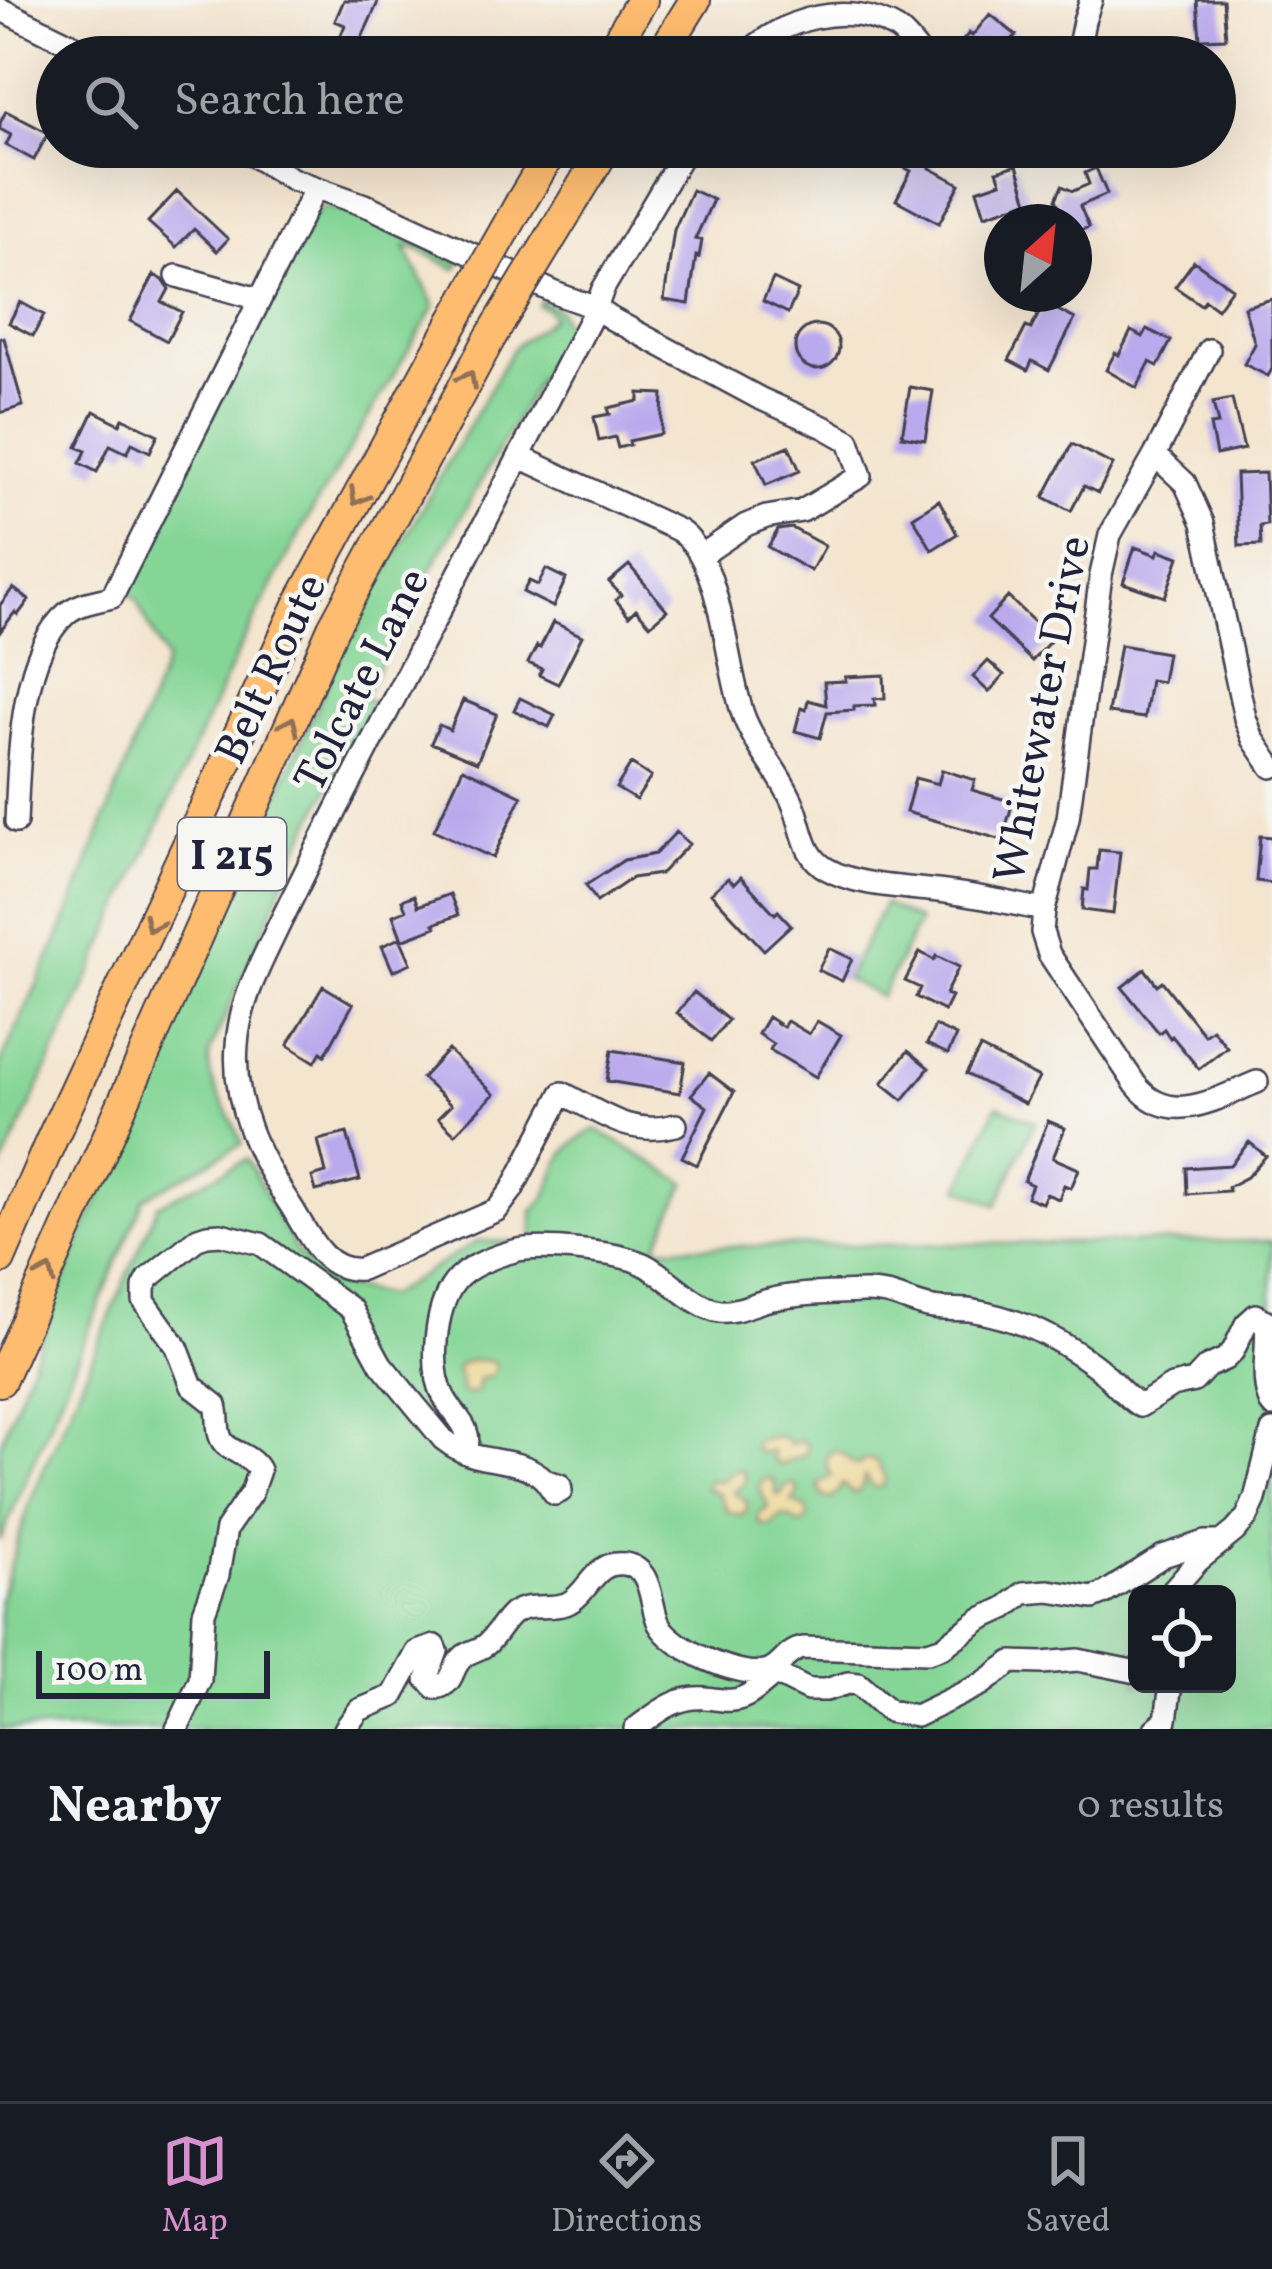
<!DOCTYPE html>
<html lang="en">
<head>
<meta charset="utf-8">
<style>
  body { margin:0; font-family:Vollkorn,serif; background:#242831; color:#f1f3f6 }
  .controls { position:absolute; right:36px; bottom:36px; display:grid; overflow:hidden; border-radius:18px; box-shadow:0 12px 48px #0002 }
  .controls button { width:108px; height:108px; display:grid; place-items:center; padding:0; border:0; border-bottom:3px solid #363941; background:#171b24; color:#f1f3f6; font:60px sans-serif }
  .compass { position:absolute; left:984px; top:204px; width:108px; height:108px; border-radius:50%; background:#171b24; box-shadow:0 12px 48px #0002; rotate:27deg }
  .scale { position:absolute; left:36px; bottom:30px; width:234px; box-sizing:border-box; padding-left:12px; border:6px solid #22223b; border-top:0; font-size:33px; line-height:42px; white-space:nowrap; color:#22223b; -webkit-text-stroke:9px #f6f6f2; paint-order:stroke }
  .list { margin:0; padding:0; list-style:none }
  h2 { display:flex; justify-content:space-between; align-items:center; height:156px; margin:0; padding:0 48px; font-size:51px }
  h2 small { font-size:39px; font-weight:400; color:#9ea1a6 }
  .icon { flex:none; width:66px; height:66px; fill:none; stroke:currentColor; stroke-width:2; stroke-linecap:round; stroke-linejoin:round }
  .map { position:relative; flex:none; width:1272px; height:1729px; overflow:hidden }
  .search { position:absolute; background:#171b24; box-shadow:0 12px 48px #0002; left:36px; right:36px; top:36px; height:132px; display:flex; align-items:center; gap:30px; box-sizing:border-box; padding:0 42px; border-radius:66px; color:#9ea1a6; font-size:45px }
  .sheet { height:372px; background:#171b24 }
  nav { display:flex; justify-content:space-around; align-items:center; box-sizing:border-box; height:168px; border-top:3px solid #363941; background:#171b24; font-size:33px; color:#9ea1a6 }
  nav a { display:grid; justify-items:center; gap:6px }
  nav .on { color:#d690ce }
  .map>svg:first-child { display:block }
</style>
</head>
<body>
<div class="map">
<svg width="1272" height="1729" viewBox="0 0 1272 1729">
  <rect width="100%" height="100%" fill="#f6f6f2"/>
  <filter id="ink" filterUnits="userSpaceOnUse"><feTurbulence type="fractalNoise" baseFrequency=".00833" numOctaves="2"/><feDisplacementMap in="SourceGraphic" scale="24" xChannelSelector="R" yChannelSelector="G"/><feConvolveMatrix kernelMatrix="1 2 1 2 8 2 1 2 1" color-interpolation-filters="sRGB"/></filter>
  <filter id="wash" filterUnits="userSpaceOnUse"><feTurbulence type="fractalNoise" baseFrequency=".004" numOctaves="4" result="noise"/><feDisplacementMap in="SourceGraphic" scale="48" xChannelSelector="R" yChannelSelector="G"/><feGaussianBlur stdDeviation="2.7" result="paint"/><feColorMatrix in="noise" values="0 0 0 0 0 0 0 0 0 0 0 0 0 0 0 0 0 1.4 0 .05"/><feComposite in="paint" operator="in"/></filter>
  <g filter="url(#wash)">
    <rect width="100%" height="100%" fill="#f4e5cf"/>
    <path fill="#85d696" stroke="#547c68" stroke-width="3" fill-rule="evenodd" d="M323,207L349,212L460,262L456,269L415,248L405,247L435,306L309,516L242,643L0,1172V1064L63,929L166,661L135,598L128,593L161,514L311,219Z
      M541,300L559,310L567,331L555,355L551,357L421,587L363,697L373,703L290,864L271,914L210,1051C203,1085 233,1112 242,1144L144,1198L0,1541V1444L72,1260L343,647L513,348L553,317L547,309L538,305Z
      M884,904L919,921L881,997L846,979Z
      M997,1105L1035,1122L997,1205L960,1188Z
      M596,1129L686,1183L656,1247L1272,1241V1729H0V1600L29,1504L158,1205L247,1159L296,1251L330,1284L388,1296L478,1241L533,1243V1211C554,1192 548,1188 558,1165C566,1147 580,1138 596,1129ZM1137,1594H1227V1684H1137Z"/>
    <path fill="#eeda9e" stroke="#887e6c" stroke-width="3" d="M471,1360L491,1361L496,1366L492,1376L479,1379L477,1392L466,1395L461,1392V1381L456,1371L458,1365Z
      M780,1436L790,1444L802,1440L807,1446L806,1454L780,1465L774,1461L771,1451L760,1453L754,1449L755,1440Z
      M832,1451C846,1451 847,1463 858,1465L867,1459L877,1462L885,1478L883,1487H873L865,1476L861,1489L854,1494L842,1484L838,1493L831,1499L822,1496L818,1485L832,1475C826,1467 823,1459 832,1451Z
      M737,1469L742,1470L746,1478L743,1485L733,1492L747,1501V1510L741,1515L728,1512L718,1493L707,1489L705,1485L709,1480L721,1481Z
      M765,1478L774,1480L777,1495L781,1494L787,1485L792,1484L798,1488V1494L792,1502L807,1508L809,1515L805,1523H796L791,1518L781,1516L771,1526L759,1524L758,1515L768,1507L759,1486Z"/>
    <g id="blocks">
      <path fill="#b9a9ed" d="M344,0H379L354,55L336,47L345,25L335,21Z
        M1197,0H1223L1226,38L1200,39Z
        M990,14L1016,35L1005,48L1016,57H966L956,49L969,33L972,36Z
        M6,111L48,133L34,160L6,145L11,135L0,129V123Z
        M898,147H913L935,159L930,168L960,184L939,223L896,200L911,171L891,161Z
        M1017,165L1028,201L985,215L977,190L1001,182L997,171Z
        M1096,168L1107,194L1080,206L1089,227L1074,233V222H1066L1056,199L1062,186L1073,191L1089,184L1085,173Z
        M692,190L713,200L695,239L702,240L699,257L696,256L689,304L664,300L674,230Z
        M177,191L228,239L217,251L194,229L176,247L148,222Z
        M1194,261L1232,288L1217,309L1205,300L1201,305L1175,287Z
        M154,275L163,280L169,289L162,302L182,312L167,341L130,321Z
        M773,279L798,291L788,313L763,301Z
        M1272,299V369L1268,376L1244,364L1255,344L1244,307Z
        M20,302L44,315L33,336L9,323Z
        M1044,303L1075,319L1049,370L1032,361L1028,370L1009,360L1026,327L1031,329Z
        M795 347a22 22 0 1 1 44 0a22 22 0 1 1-44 0Z
        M1147,329L1171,341L1158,366L1150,362L1137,388L1106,370L1115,353L1119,355L1131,331L1143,337Z
        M0,338H4L23,406L0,413Z
        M910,387L933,391L925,440L902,436Z
        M639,393L663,394L661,434L629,441L630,445L618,448L615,437L599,441L594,417L610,414L608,408L639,401Z
        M1232,399L1244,449L1216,455L1210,425L1218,424L1213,403Z
        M94,411L120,424L123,418L158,435L150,452L132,443L127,453L110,445L97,472L80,463L86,451L77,447Z
        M1072,444L1113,465L1098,493L1084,486L1071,511L1044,497Z
        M789,446L800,471L766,485L755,460Z
        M1265,473L1267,525L1260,526L1261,545L1239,546L1236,474Z
        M939,500L957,534L932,550L913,517Z
        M792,528L825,546L811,571L768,547L778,530Z
        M1135,547L1157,555L1159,550L1179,557L1165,597L1123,583Z
        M629,565L667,610L650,625L636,609L629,616L616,600L621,595L609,582Z
        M546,569L566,579L553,607L523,592L529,581L538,585Z
        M13,588L29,600L18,615L15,612L0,632V605Z
        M1008,597L1052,639L1032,661L988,619Z
        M553,622L582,636L558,684L539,675L542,669L528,663L537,646L540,648Z
        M1120,645L1167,653L1162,682L1150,680L1144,718L1108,713Z
        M988,661L1004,675L989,692L973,677Z
        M884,675L885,698L874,699L875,705L854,706V710L827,712L820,738L795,731L801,708L806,710L808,700L826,705L824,682L846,681L845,677Z
        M520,698L555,715L549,727L514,710Z
        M463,700L497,714L477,762L431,743L439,725L450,730Z
        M631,764L651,777L636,800L616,788Z
        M463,768L522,796L493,858L434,830Z
        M942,770L975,780L972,790L1013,802L1002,840L906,812L915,778L938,784Z
        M676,832L689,844L660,874L632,878L597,902L586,885L624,860L655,854Z
        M1260,836L1272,837V883L1256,881Z
        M1099,850L1120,852L1113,914L1082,910L1084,889L1088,890L1090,869H1097Z
        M741,877L775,914L778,911L791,925L764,950L711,893L728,878L734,884Z
        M450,894L458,915L434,924L436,927L402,940L393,915L406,910L402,900L414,895L418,906Z
        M400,938L411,963L393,971L382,946Z
        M829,948L852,959L842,981L818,970Z
        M920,952L934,960L936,956L959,967L945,994L951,997L944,1011L916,997L920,988L905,981Z
        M1145,969L1157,985L1162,981L1204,1035L1212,1029L1227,1047L1199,1069L1172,1036L1170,1038L1164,1029L1159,1033L1122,987Z
        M323,986L353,1004L325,1055L321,1052L315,1062L288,1045Z
        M694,992L728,1020L711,1041L677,1013Z
        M768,1017L783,1027L787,1021L809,1034L817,1021L841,1035L816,1077L770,1050L773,1044L758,1034Z
        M935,1026L956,1036L948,1054L927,1044Z
        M980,1048L1039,1078L1025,1104L966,1074Z
        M448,1050L494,1094L455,1134L438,1118L451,1105L422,1078Z
        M612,1050L685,1062L680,1093L607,1081Z
        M908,1051L929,1068L903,1100L882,1083Z
        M709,1073L734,1092L697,1165L682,1157L707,1107L691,1095Z
        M1048,1121L1065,1128L1053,1158L1079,1169L1071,1188L1064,1185L1059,1199L1046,1194L1042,1203L1027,1197L1032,1185L1024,1181Z
        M347,1133L360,1180L316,1191L312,1177L326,1173L318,1140Z
        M1249,1142L1266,1156L1247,1177L1228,1187L1229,1191L1187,1194L1186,1168L1230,1165Z"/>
    </g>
  </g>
  <g filter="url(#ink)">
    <use href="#blocks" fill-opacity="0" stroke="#423f51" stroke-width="3"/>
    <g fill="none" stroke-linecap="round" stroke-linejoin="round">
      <g stroke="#423f51" stroke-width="26">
        <path id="minor" d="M0,9L97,57
          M1078,51L1084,21L1091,0
          M744,57C782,17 849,0 897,29C907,36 915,47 922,57
          M239,147L292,179L370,207L560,295L596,308L612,319L759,398L826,428L849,441L861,476L802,511L766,517L746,525L702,555
          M177,276L259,299
          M1209,350L1155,455L1110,535L1101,575L1068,818L1044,910L1042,932L1049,954L1136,1085C1170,1128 1217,1098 1257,1082
          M1155,455L1185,483L1203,523L1245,718L1253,739L1272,767
          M520,457L678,530C723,557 725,668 744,717C756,749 782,774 794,806C803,828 803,856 827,869C860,888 915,887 953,893C984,897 1014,904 1044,910
          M16,822C19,763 19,654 67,613C79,603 97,601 112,597L315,189
          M676,1125C629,1137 602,1113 562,1093L512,1190L497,1210L361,1269C323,1273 308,1233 291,1206C259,1158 232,1105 237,1045C240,1001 260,965 279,925C299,884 319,844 340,803C425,637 512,473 596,308L603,289L687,147
          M466,1452C474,1427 454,1417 444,1397C429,1369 435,1308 454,1283C466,1266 498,1255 518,1250C544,1245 619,1252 643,1264C668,1276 695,1308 720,1311C738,1313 755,1302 773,1299C801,1293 834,1293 863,1292C894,1291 906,1303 933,1308C945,1310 957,1309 969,1310C1018,1318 1053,1335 1093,1364C1110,1376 1122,1395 1140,1406L1172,1386L1194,1381L1207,1367L1225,1359L1233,1351L1246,1324L1256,1315L1266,1321C1269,1349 1259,1381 1272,1406
          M1169,1594L1198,1561L1235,1531L1247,1517L1255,1499L1272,1431
          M177,1729L200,1680L204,1612L218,1575L226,1529L251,1493L259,1470C250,1452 225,1453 220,1436C217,1426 219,1415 216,1405L192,1386L177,1347L144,1301V1287L149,1278L198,1238L207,1235L221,1234L261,1244L351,1309L381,1364L443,1439C453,1447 466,1454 479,1457C500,1462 527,1462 544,1479C548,1483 551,1489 555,1494L561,1491L560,1485L547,1481
          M345,1729L359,1710L393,1696L417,1652L435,1646L437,1651L427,1679L436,1688C456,1684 450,1667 464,1656C472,1650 481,1650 488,1643C497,1634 503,1622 512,1614C528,1602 548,1610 566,1604C589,1595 593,1560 624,1564C654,1568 649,1604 659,1624C672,1649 737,1677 765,1672C781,1669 785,1651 803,1648L928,1652L943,1647L981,1619L1005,1608L1024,1593L1049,1591L1093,1598L1105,1593L1163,1556L1205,1542H1222
          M635,1729C657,1713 675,1696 705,1698C719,1699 731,1703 744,1697C757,1692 764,1680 776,1674L808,1690H826L848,1683L859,1684L889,1711L916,1716L982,1684L1012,1662L1042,1663L1078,1660L1137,1672
          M1155,1729L1166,1720L1171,1684"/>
      </g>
      <g stroke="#423f51" stroke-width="34">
        <path id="highway" d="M608,57L642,0
          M660,57L695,0
          M521,202L554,147
          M561,221L606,147
          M0,1259L50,1143L298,607L454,321
          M0,1381L333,628L490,338"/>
      </g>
      <use href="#minor" stroke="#fff" stroke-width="21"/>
      <use href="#highway" stroke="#fdbc70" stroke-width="30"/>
      <g stroke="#423f51" stroke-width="34" stroke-linecap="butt">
        <path id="highway-bridge" d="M454,321L521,202
          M490,338L561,221"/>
      </g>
      <use href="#highway-bridge" stroke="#fdbc70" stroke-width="30"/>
    </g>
    <defs><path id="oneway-chevron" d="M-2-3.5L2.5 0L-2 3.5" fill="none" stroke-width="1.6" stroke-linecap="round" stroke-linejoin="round" transform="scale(3)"/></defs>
    <g stroke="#906f56">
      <use href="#oneway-chevron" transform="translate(468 379) rotate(-62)"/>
      <use href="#oneway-chevron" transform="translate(358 497) rotate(119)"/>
      <use href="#oneway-chevron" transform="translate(290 725) rotate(-66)"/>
      <use href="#oneway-chevron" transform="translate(152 924) rotate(115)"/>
      <use href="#oneway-chevron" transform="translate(47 1274) rotate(-66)"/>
    </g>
  </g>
  <g text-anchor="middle" stroke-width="9" stroke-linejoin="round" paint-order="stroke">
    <rect fill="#f6f6f2" stroke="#626272" stroke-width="3" x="178" y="818" width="108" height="72" rx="9"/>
    <g font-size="42" font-weight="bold" fill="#22223b">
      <text x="232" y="869">I 215</text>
    </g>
    <g font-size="45" fill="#22223b" stroke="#f6f6f2">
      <text transform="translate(269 668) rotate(-65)" y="16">Belt Route</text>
      <text transform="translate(360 679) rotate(-63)" y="16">Tolcate Lane</text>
      <text transform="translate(1040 709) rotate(-79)" y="16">Whitewater Drive</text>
    </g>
  </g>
</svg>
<div class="controls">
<button><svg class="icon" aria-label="locate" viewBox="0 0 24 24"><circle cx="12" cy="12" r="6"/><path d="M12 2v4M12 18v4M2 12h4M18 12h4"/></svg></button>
</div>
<svg class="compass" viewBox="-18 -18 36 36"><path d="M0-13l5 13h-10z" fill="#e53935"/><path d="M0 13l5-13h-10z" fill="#9ea1a6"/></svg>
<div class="scale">100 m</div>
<div class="search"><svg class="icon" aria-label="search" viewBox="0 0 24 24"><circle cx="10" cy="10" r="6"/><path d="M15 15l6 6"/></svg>Search here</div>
</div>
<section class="sheet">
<h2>Nearby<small>0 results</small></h2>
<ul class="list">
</ul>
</section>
<nav>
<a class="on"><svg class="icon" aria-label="map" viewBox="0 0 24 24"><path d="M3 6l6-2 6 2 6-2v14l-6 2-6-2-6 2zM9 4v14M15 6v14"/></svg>Map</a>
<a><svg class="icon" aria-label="directions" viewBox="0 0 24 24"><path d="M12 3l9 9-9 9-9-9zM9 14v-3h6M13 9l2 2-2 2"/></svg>Directions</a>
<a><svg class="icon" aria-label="saved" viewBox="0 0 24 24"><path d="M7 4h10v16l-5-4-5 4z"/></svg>Saved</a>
</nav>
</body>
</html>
